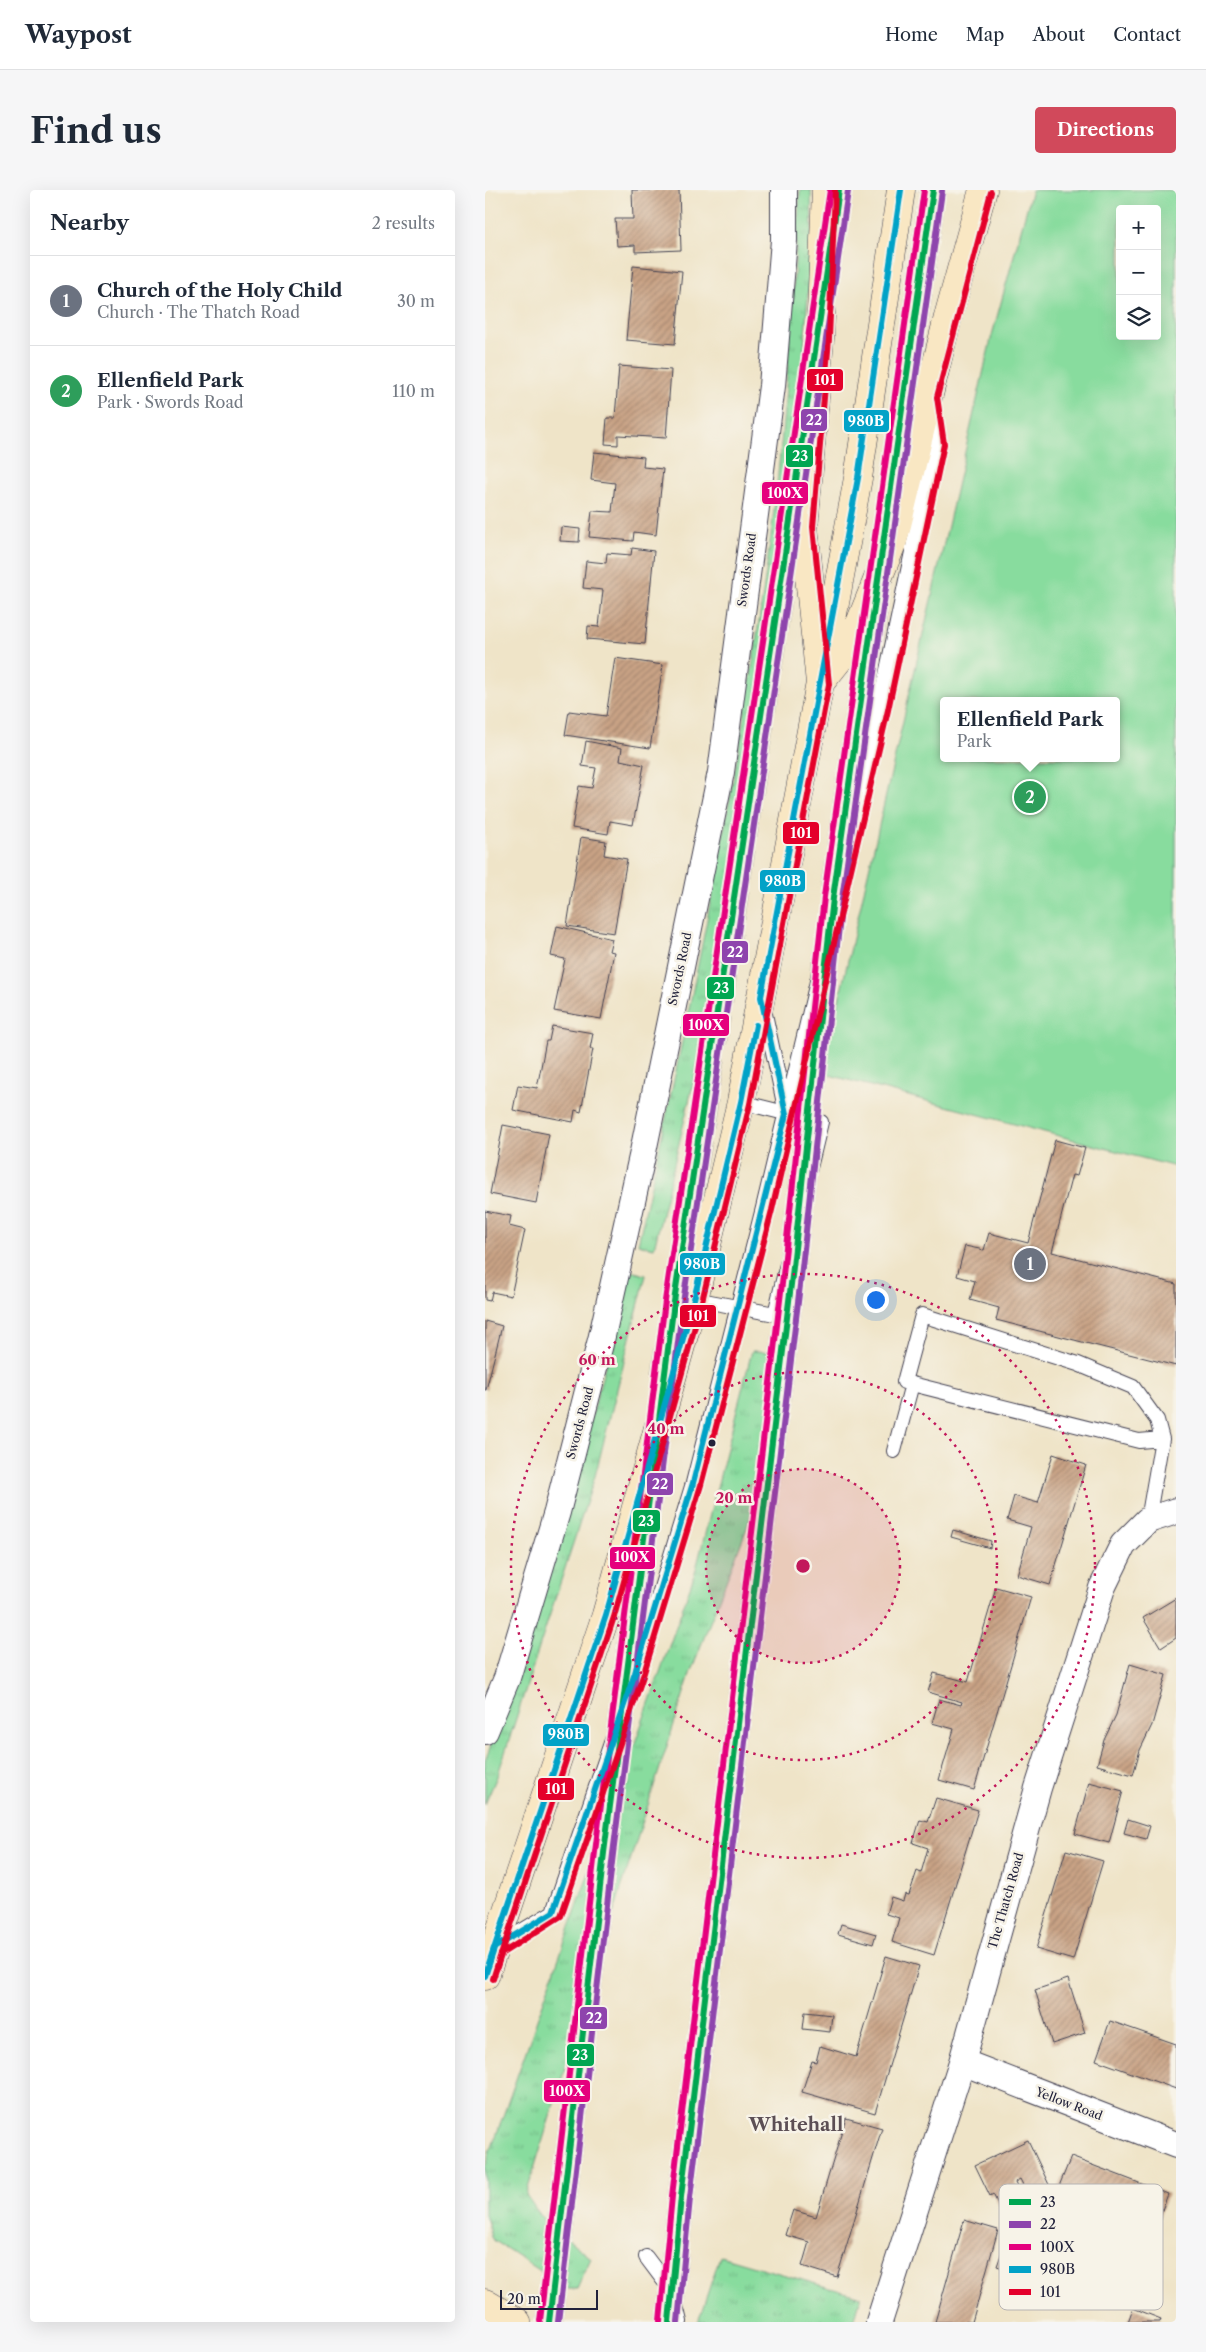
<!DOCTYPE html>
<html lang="en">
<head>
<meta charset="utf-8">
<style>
  body { margin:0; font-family:"Libre Caslon Text",serif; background:#f6f6f7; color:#1f2937 }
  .controls { position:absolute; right:15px; top:15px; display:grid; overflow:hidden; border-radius:5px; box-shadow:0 5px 20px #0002 }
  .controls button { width:45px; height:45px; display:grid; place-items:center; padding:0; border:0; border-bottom:1px solid #e0e1e3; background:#fff; color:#1f2937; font:25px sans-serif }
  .scale { position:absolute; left:15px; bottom:12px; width:98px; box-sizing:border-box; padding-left:5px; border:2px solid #22223b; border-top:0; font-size:14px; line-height:18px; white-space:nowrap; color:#22223b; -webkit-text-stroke:4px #f7f3e8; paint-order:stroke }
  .you { position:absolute; left:390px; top:1109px; width:18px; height:18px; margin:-12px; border:4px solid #fff; border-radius:50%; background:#1a73e8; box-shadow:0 0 0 8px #1a73e833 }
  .badge { display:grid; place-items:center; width:32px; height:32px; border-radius:50%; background:#d1495b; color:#fff; font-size:16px; font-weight:700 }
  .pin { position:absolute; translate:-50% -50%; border:2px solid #fff; box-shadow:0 1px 5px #0006 }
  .popup { position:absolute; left:455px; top:507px; width:180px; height:65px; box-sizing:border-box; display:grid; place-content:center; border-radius:5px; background:#fff; filter:drop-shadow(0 1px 4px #0005); font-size:16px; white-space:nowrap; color:#747a83 }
  .popup b { font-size:19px; color:#1f2937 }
  .popup::after { content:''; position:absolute; left:50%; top:100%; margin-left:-10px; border:10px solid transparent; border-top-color:#fff }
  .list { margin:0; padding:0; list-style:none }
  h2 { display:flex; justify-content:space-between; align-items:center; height:65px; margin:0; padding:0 20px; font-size:21px }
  h2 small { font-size:16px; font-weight:400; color:#747a83 }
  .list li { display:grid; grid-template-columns:32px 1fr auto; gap:15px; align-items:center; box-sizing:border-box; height:90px; padding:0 20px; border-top:1px solid #e0e1e3 }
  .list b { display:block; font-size:19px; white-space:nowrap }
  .list p { margin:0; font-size:16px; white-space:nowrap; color:#747a83 }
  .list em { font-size:16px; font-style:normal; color:#747a83 }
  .icon { flex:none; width:28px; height:28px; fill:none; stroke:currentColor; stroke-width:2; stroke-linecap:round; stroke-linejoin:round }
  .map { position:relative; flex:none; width:691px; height:2132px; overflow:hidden; border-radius:5px }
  header { display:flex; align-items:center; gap:30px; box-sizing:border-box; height:70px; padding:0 25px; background:#fff; border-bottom:1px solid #e0e1e3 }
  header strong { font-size:24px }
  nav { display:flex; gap:28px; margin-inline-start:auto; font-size:18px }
  .intro { display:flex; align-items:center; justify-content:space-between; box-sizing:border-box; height:120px; padding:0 30px }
  h1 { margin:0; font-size:35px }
  .button { padding:12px 22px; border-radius:5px; background:#d1495b; color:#fff; font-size:18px; font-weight:700 }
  main { display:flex; gap:30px; padding:0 30px }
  aside { flex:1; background:#fff; border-radius:5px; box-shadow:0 5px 20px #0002 }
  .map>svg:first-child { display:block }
</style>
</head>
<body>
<header>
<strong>Waypost</strong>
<nav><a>Home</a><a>Map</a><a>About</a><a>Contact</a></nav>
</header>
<div class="intro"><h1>Find us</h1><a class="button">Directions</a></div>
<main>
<aside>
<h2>Nearby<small>2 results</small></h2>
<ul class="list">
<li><span class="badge" style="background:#6b7280">1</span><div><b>Church of the Holy Child</b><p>Church · The Thatch Road</p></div><em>30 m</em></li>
<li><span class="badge" style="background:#2e9e5b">2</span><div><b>Ellenfield Park</b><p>Park · Swords Road</p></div><em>110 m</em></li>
</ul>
</aside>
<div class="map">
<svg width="691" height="2132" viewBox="0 0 691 2132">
  <defs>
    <pattern id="grass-tufts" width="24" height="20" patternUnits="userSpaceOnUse" patternTransform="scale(1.25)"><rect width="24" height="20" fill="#88dc9e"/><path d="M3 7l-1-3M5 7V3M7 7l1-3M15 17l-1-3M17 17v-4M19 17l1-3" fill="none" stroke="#75bc89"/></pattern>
    <pattern id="building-hatch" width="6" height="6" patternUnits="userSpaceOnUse" patternTransform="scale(1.25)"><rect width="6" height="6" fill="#c9a385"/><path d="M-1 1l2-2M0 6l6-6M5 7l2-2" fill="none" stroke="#a3846e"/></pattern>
  </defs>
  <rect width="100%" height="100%" fill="#f7f3e8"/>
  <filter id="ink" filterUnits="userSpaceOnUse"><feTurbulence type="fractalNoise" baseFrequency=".02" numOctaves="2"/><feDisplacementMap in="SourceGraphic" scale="10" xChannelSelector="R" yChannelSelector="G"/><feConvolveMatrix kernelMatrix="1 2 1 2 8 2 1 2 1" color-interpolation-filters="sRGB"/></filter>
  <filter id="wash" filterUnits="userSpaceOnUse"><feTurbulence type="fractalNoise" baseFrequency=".0096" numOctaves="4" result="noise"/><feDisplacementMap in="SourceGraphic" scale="20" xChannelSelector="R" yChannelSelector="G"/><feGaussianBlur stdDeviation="1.12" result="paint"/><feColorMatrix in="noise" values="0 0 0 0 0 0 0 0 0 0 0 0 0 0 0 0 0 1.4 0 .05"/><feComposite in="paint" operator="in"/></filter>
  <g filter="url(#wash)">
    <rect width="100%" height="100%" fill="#efe4c8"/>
    <path fill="url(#grass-tufts)" stroke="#557f6c" d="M315,0H326L327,45L307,335L267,613L211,882L169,1058L153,1054C206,817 256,579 287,337C301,225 307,112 315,0Z
      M145,1081L161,1085L110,1286L13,1584L0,1614V1571L45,1449L88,1298Z
      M267,1161L287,1162L285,1222L301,1238L206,1481L111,1777L41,2005L58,2029L106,2068L92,2099H83L7,2049L0,2027V1977L210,1383Z
      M235,2066L376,2107L369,2132H213Z"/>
    <path fill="#88dc9e" stroke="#557f6c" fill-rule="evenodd" d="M547,0H691V977L333,882L350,827L506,149ZM635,19H672V146H635ZM459,511H631V568H459Z"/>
    <g id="blocks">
      <path fill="url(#building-hatch)" d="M147,0H194L196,60L150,62V55L132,56L130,29H148Z
        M148,76L197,81L190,154L141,150Z
        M134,176L186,180L181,248L133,245V255L120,254L122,228H130Z
        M109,262L159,267L158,277L178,279L171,345L149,342L148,351L104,347L107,321L127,322L130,293L106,290Z
        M76,337L95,339L94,352L75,351Z
        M147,358L169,361L160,454L102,449L103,436L114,437L118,400L98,398L101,371L121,373L122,363L146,365Z
        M130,468L178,475L165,558L80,545L84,521L121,526Z
        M101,551L137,558L135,570L159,575L148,635L125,631L123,644L87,638L94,596L107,598L111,578L97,576Z
        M96,647L121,651L119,665L142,669L129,743L82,736Z
        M72,736L127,749L124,761L129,762L116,829L69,821L80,769L66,766Z
        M67,836L108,843L105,859H108L96,922L90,920L88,932L28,920L33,895L52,898L61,851H64Z
        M18,935L64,944L51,1013L5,1004Z
        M570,950L600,958L592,986L587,985L567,1062L691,1094V1176L511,1130L514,1118L485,1110L490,1091L472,1086L480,1056L499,1060L504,1043L543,1053Z
        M0,1021L26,1026L24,1036L40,1040L26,1106L7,1102L5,1111L0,1110Z
        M0,1131L17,1136L1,1200H0Z
        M568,1264L601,1275L565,1395L532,1385L546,1337L522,1330L529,1306L553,1313Z
        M468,1340L506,1351L505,1358L466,1347Z
        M511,1397L546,1407L489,1600L454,1590L469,1539L447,1533L454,1509L476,1515L477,1512L443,1502L449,1483L483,1492Z
        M691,1408V1448L676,1458L658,1428Z
        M645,1474L681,1485L667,1535L655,1560L648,1585L612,1575L619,1550L631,1525Z
        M604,1592L638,1601L624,1653L590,1644Z
        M451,1608L493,1620L449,1765L407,1752L414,1728L401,1724L406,1707L418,1711L420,1704L424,1705L432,1681L436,1683L443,1658L428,1653L435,1630L443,1632Z
        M643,1629L665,1636L661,1649L639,1643Z
        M581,1660L618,1671L588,1770L551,1759Z
        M356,1734L391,1744L388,1754L353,1744Z
        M401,1766L434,1776L390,1923L317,1902L327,1871L331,1872L335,1856L371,1867Z
        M583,1789L600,1843L567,1854L550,1800Z
        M320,1822L347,1825L345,1842L318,1839Z
        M625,1831L691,1854V1899L611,1870Z
        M361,1928L397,1938L352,2087L317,2076L324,2052L300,2045L308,2020L331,2027Z
        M543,1950L566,1999L545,2009L535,1989L530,1992L541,2013L518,2024L508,2004L505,2006L490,1975Z
        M586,1967L683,2004L670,2039L572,2001Z
        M479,2030L513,2040L487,2132H450Z
        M572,2041L587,2048L579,2068L563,2062Z
        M518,2059L545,2068L539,2085L512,2076Z
        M648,2118L676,2129L675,2132H643Z"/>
    </g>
  </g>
  <g filter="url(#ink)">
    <use href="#blocks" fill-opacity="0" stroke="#413f50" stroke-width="1"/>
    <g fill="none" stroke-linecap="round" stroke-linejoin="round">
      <path stroke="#c6bdac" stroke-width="28" stroke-dasharray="28 14" stroke-linecap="butt" d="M401,338L448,0
        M349,699L391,407
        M179,1185L312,285
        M64,2132L119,1663L165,1300
        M184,2132L196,2007L307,1086L342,757"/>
      <g stroke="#413f50" stroke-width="16">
        <path id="service" d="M280,824L300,918
          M209,1109L290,1124L336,932L256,912
          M409,1261L427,1194
          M663,1330L677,1249L654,1251L419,1192L437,1125L593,1174L648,1197L672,1230L677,1249
          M12,1756L68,1722L150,1483L208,1293L278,1018L330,800L394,518L450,253L446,225
          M161,2067L188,2103L195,2132"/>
      </g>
      <g stroke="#413f50" stroke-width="28">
        <path id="minor" d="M0,1541L22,1488L72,1322L117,1146L158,962L236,582L287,196L299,50V0
          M477,1872L691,1955
          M394,2132L477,1872L553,1598L617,1398L638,1355L663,1330L691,1321"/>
      </g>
      <g stroke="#413f50" stroke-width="29">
        <path id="secondary" d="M341,462L373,288L416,0
          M335,493L367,453L408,351L464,123L498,0
          M0,1786L121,1425L209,1109L256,912L335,493L319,337L335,148L341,0
          M0,2113L32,2132"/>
      </g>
      <use href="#service" stroke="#fff" stroke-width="14"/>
      <use href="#minor" stroke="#fff" stroke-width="26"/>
      <use href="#secondary" stroke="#f9e7c3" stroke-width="28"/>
      <g stroke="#f7f3e8" stroke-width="10">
        <path id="bus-1" d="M64,2132L119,1663L189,1112L354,0
          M184,2132L196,2007L307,1086L348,708L448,0"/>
      </g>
      <g stroke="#f7f3e8" stroke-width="10">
        <path id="bus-2" d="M73,2132L128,1664L198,1113L363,1
          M193,2132L205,2008L316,1087L357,709L457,1"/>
      </g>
      <g stroke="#f7f3e8" stroke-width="10">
        <path id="bus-3" d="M55,2131L110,1662L180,1111L345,0
          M175,2131L187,2006L298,1085L339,707L439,0"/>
      </g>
      <g stroke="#f7f3e8" stroke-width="10">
        <path id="bus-4" d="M3,1777L121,1425L209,1109L256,912L271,835
          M0,1786L9,1758L68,1722L150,1483L208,1293L301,924L276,807L373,288L416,0"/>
      </g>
      <g stroke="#f7f3e8" stroke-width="10">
        <path id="bus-5" d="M11,1780L129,1427L217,1111L265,914L344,494L328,337L344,149L350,0
          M8,1789L16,1764L76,1726L158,1486L216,1295L287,1020L403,520L459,254L452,207L506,2"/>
      </g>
      <use href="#bus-1" stroke="#00a651" stroke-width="6"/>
      <use href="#bus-2" stroke="#8e44ad" stroke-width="6"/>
      <use href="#bus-3" stroke="#e5007d" stroke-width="6"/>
      <use href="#bus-4" stroke="#02a2c7" stroke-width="6"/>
      <use href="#bus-5" stroke="#e4002b" stroke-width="6"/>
    </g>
  </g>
  <circle cx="318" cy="1376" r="97" fill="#c2185b" fill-opacity=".12"/>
  <g fill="none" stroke="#c2185b" stroke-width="2.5" stroke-dasharray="2.5 5">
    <circle cx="318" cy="1376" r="97"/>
    <circle cx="318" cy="1376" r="194"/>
    <circle cx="318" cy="1376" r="292"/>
  </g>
  <circle fill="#22223b" stroke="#f7f3e8" stroke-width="2" cx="227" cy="1253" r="4.5"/>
  <g text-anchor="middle" stroke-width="5" stroke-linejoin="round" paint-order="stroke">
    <g font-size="12" fill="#22223b" stroke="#f7f3e8">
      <text transform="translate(262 380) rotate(-82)" y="4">Swords Road</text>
      <text transform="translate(195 779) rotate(-78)" y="4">Swords Road</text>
      <text transform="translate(95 1233) rotate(-75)" y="4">Swords Road</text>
      <text transform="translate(521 1711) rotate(-74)" y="4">The Thatch Road</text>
      <text transform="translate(584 1914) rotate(21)" y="4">Yellow Road</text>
    </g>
    <g font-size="18" font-weight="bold" fill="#5c4f55" stroke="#f7f3e8">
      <text x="311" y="1941">Whitehall</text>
    </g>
  </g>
  <rect x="514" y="1994" width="164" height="126" rx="8" fill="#f7f3e8" stroke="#b7b4b4" stroke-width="1"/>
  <rect x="524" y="2009" width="22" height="6" fill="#00a651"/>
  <rect x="524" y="2031" width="22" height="7" fill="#8e44ad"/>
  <rect x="524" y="2054" width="22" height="6" fill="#e5007d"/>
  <rect x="524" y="2076" width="22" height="7" fill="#02a2c7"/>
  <rect x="524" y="2099" width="22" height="6" fill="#e4002b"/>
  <g font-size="14" fill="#22223b">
    <text x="555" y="2017">23</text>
    <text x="555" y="2039">22</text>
    <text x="555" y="2062">100X</text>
    <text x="555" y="2084">980B</text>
    <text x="555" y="2107">101</text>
  </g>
  <circle cx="318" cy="1376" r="8" fill="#c2185b" stroke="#f7f3e8" stroke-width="2.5"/>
  <g font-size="15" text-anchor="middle" font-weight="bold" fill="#c2185b" stroke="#f7f3e8" stroke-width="5" stroke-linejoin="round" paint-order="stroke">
    <text x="112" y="1175">60 m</text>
    <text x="181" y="1244">40 m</text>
    <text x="249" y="1313">20 m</text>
  </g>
  <g stroke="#f7f3e8" stroke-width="2">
    <rect x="321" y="178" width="38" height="24" rx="5" fill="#e4002b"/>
    <rect x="315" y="218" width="28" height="24" rx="5" fill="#8e44ad"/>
    <rect x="358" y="219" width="47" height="24" rx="5" fill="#02a2c7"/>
    <rect x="300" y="254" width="29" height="24" rx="5" fill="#00a651"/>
    <rect x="276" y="291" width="48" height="24" rx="5" fill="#e5007d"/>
    <rect x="297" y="631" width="38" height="24" rx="5" fill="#e4002b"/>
    <rect x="274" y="679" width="47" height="24" rx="5" fill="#02a2c7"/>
    <rect x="236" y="750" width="28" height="24" rx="5" fill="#8e44ad"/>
    <rect x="221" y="786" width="29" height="24" rx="5" fill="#00a651"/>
    <rect x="197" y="823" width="48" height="24" rx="5" fill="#e5007d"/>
    <rect x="194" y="1062" width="47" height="24" rx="5" fill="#02a2c7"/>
    <rect x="194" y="1114" width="38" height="24" rx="5" fill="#e4002b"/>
    <rect x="161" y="1282" width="28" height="24" rx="5" fill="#8e44ad"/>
    <rect x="147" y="1319" width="29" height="24" rx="5" fill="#00a651"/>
    <rect x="124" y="1356" width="47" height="24" rx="5" fill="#e5007d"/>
    <rect x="57" y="1533" width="48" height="24" rx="5" fill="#02a2c7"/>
    <rect x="52" y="1587" width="38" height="24" rx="5" fill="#e4002b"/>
    <rect x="94" y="1816" width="29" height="24" rx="5" fill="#8e44ad"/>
    <rect x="81" y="1853" width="29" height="24" rx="5" fill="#00a651"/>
    <rect x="58" y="1889" width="48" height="24" rx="5" fill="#e5007d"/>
  </g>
  <g font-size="14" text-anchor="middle" font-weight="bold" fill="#fff">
    <text x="340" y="195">101</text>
    <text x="329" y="235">22</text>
    <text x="381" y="236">980B</text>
    <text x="315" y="271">23</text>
    <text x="300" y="308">100X</text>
    <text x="316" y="648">101</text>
    <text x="298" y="696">980B</text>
    <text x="250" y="767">22</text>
    <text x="236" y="803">23</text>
    <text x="221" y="840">100X</text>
    <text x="217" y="1079">980B</text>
    <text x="213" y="1131">101</text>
    <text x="175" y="1299">22</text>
    <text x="161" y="1336">23</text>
    <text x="147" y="1372">100X</text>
    <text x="81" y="1549">980B</text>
    <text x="71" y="1604">101</text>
    <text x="109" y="1833">22</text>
    <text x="95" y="1870">23</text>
    <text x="82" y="1906">100X</text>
  </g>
</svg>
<div class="controls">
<button>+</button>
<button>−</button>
<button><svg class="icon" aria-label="layers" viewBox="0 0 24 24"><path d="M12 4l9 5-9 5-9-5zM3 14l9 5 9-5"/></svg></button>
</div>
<div class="scale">20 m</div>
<div class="you"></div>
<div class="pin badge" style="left:545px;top:1074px;background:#6b7280">1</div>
<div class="pin badge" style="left:545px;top:607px;background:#2e9e5b">2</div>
<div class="popup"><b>Ellenfield Park</b>Park</div>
</div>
</main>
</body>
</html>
